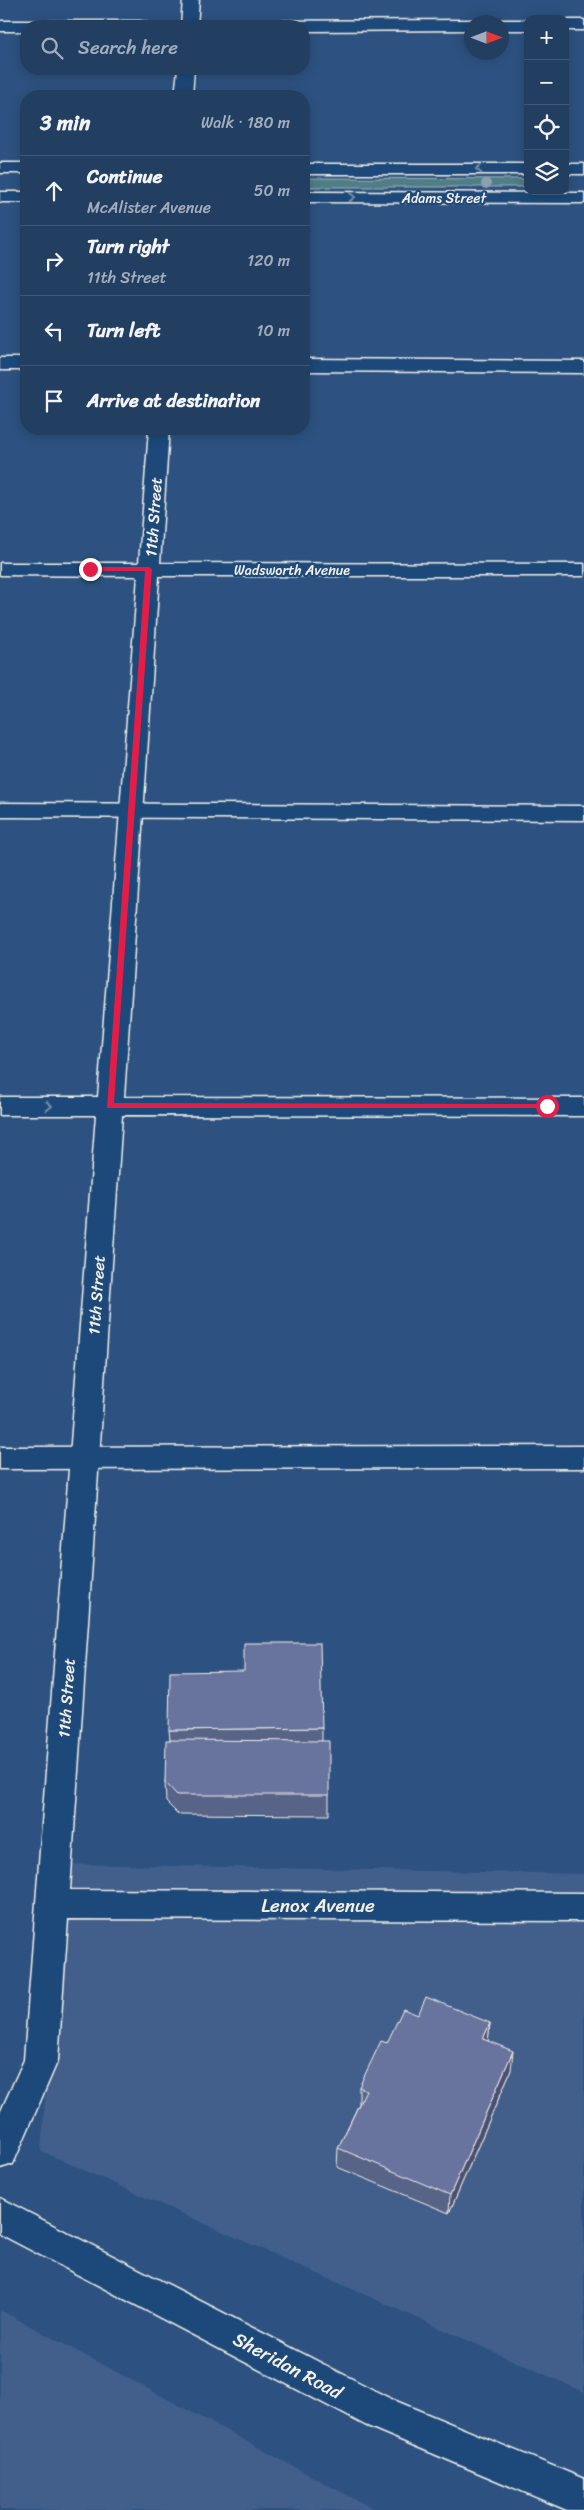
<!DOCTYPE html>
<html lang="en">
<head>
<meta charset="utf-8">
<style>
  body { margin:0; font-family:Sriracha,sans-serif; background:#2a4567; color:#f1f3f6 }
  .controls { position:absolute; right:15px; top:15px; display:grid; overflow:hidden; border-radius:10px; box-shadow:0 2px 12px #0003 }
  .controls button { width:45px; height:45px; display:grid; place-items:center; padding:0; border:0; border-bottom:1px solid #3f5776; background:#223e61; color:#f1f3f6; font:25px sans-serif }
  .compass { position:absolute; left:464px; top:15px; width:45px; height:45px; border-radius:50%; background:#223e61; box-shadow:0 2px 12px #0003; rotate:90deg }
  .stop { position:absolute; width:15px; height:15px; margin:-11px; border:4px solid #e11d48; border-radius:50%; background:#fff }
  .stop.end { background:#e11d48; border-color:#fff; box-shadow:0 1px 5px #0008 }
  .list { margin:0; padding:0; list-style:none }
  h2 { display:flex; justify-content:space-between; align-items:center; height:65px; margin:0; padding:0 20px; font-size:21px }
  h2 small { font-size:16px; font-weight:400; color:#a2aebd }
  .list li { display:grid; grid-template-columns:32px 1fr auto; gap:15px; align-items:center; box-sizing:border-box; height:70px; padding:0 20px; border-top:1px solid #3f5776 }
  .list b { display:block; font-size:19px; white-space:nowrap }
  .list p { margin:0; font-size:16px; white-space:nowrap; color:#a2aebd }
  .list em { font-size:16px; font-style:normal; color:#a2aebd }
  .icon { flex:none; width:28px; height:28px; fill:none; stroke:currentColor; stroke-width:2; stroke-linecap:round; stroke-linejoin:round }
  .map { position:relative; flex:none; width:584px; height:2510px; overflow:hidden }
  .search { position:absolute; background:#223e61; box-shadow:0 2px 12px #0003; left:20px; top:20px; width:290px; height:55px; display:flex; align-items:center; gap:12px; box-sizing:border-box; padding:0 18px; border-radius:20px; color:#a2aebd; font-size:19px }
  .panel { position:absolute; background:#223e61; box-shadow:0 2px 12px #0003; left:20px; top:90px; width:290px; height:345px; border-radius:20px }
  .map>svg:first-child { display:block }
</style>
</head>
<body>
<div class="map">
<svg width="584" height="2510" viewBox="0 0 584 2510">
  <rect width="100%" height="100%" fill="#2d5281"/>
  <filter id="ink" filterUnits="userSpaceOnUse"><feTurbulence type="fractalNoise" baseFrequency=".02" numOctaves="2"/><feDisplacementMap in="SourceGraphic" scale="10" xChannelSelector="R" yChannelSelector="G"/><feConvolveMatrix kernelMatrix="1 2 1 2 8 2 1 2 1" color-interpolation-filters="sRGB"/></filter>
  <g filter="url(#ink)">
    <path fill="#425f8c" d="M64,1864L584,1874V2392L41,2151Z
      M0,2310L375,2510H0Z"/>
    <path fill="#517e86" stroke="#a2b8b7" d="M304,178L528,179V187H304Z"/>
    <g fill="none" stroke-linecap="round" stroke-linejoin="round">
      <g stroke="#f4f1e8" stroke-width="3">
        <path id="lane" d="M472,20L479,22H472V30L304,31V26H217L219,22L225,21Z
          M502,20H528V30H502V22H495Z
          M565,20H584V30H565Z
          M0,21H140L146,22L148,26H26V31H0Z
          M0,358H26V370H0Z
          M304,359L584,361V373L304,371Z
          M0,803L584,806V820L0,817Z
          M584,1446V1468L0,1469V1447Z"/>
      </g>
      <g stroke="#f4f1e8" stroke-width="3">
        <path id="street" d="M183,0H199L197,26H181Z
          M178,69H194L192,96H175Z
          M0,163H26V173H0Z
          M304,164H528V174H304Z
          M565,164H584V174H565Z
          M0,192H26V202H0Z
          M304,192L584,193V203L304,202Z
          M149,429H169L160,563L584,564V576H159L124,1097L584,1098V1116L122,1115L70,1890L584,1893V1921L68,1919L58,2060L13,2164L0,2168V2113L24,2060L96,1115H0V1097H98L138,576L0,575V563H139Z"/>
      </g>
      <g stroke="#f4f1e8" stroke-width="3">
        <path id="highway" d="M0,2198L391,2399L584,2479V2510H567L365,2425L0,2234Z"/>
      </g>
      <use href="#lane" fill="#1f4a7a" fill-rule="evenodd"/>
      <use href="#street" fill="#1f4a7a" fill-rule="evenodd"/>
      <use href="#highway" fill="#1f4a7a" fill-rule="evenodd"/>
    </g>
    <circle fill="#8da0b1" cx="486" cy="184" r="5"/>
    <path fill="#596388" stroke="#f4f1e8" d="M322,1728V1741L329,1795V1815L178,1814L166,1802L165,1782L170,1740L169,1730Z
      M418,2015L490,2023L488,2041L511,2070L449,2213L337,2167L338,2148L359,2104V2087L387,2043Z"/>
    <path fill="#48506f" stroke="#f4f1e8" d="M490,2023L488,2042L483,2039Z
      M513,2051L511,2070L449,2213L450,2195Z"/>
    <path fill="#67739e" stroke="#f4f1e8" d="M244,1643H320L322,1728L169,1730L170,1672L244,1671Z
      M166,1740L329,1741V1795H177L165,1782Z
      M426,1997L490,2023L483,2039L513,2051L450,2195L338,2148L366,2090L359,2087L381,2041L387,2043L403,2009L418,2015Z"/>
    <defs><path id="oneway-chevron" d="M-2-3.5L2.5 0L-2 3.5" fill="none" stroke-width="1.6" stroke-linecap="round" stroke-linejoin="round" transform="scale(1.25)"/></defs>
    <g stroke="#748da6">
      <use href="#oneway-chevron" transform="translate(479 169) rotate(-180)"/>
      <use href="#oneway-chevron" transform="translate(352 197)"/>
      <use href="#oneway-chevron" transform="translate(49 1106)"/>
    </g>
  </g>
  <path fill="#e11d48" d="M149,567L152,569L114,1103L547,1104L551,1106L550,1108H107L145,571H90L87,569L90,567Z"/>
  <g text-anchor="middle" stroke-width="4.5" stroke-linejoin="round" paint-order="stroke">
    <g font-size="14" fill="#f4f1e8" stroke="#1f4a7a">
      <text x="444" y="203">Adams Street</text>
      <text x="292" y="575">Wadsworth Avenue</text>
    </g>
    <g font-size="16" fill="#f4f1e8" stroke="#1f4a7a">
      <text transform="translate(153 517) rotate(-86)" y="6">11th Street</text>
      <text transform="translate(96 1295) rotate(-86)" y="6">11th Street</text>
      <text transform="translate(66 1698) rotate(-86)" y="6">11th Street</text>
    </g>
    <g font-size="19" fill="#f4f1e8" stroke="#1f4a7a">
      <text x="318" y="1912">Lenox Avenue</text>
      <text transform="translate(288 2365) rotate(28)" y="7">Sheridan Road</text>
    </g>
  </g>
</svg>
<div class="controls">
<button>+</button>
<button>−</button>
<button><svg class="icon" aria-label="locate" viewBox="0 0 24 24"><circle cx="12" cy="12" r="6"/><path d="M12 2v4M12 18v4M2 12h4M18 12h4"/></svg></button>
<button><svg class="icon" aria-label="layers" viewBox="0 0 24 24"><path d="M12 4l9 5-9 5-9-5zM3 14l9 5 9-5"/></svg></button>
</div>
<svg class="compass" viewBox="-18 -18 36 36"><path d="M0-13l5 13h-10z" fill="#e53935"/><path d="M0 13l5-13h-10z" fill="#a2aebd"/></svg>
<div class="stop" style="left:547px;top:1106px"></div>
<div class="stop end" style="left:90px;top:569px"></div>
<div class="search"><svg class="icon" aria-label="search" viewBox="0 0 24 24"><circle cx="10" cy="10" r="6"/><path d="M15 15l6 6"/></svg>Search here</div>
<section class="panel">
<h2>3 min<small>Walk · 180 m</small></h2>
<ul class="list">
<li><svg class="icon" aria-label="ahead" viewBox="0 0 24 24"><path d="M12 20V5M6 11l6-6 6 6"/></svg><div><b>Continue</b><p>McAlister Avenue</p></div><em>50 m</em></li>
<li><svg class="icon" aria-label="right" viewBox="0 0 24 24"><path d="M7 20v-9h11M14 6l5 5-5 5"/></svg><div><b>Turn right</b><p>11th Street</p></div><em>120 m</em></li>
<li><svg class="icon" aria-label="left" viewBox="0 0 24 24"><path d="M17 20v-9H6M10 6l-5 5 5 5"/></svg><div><b>Turn left</b></div><em>10 m</em></li>
<li><svg class="icon" aria-label="arrive" viewBox="0 0 24 24"><path d="M6 21V4h12l-3 4 3 4H6"/></svg><div><b>Arrive at destination</b></div></li>
</ul>
</section>
</div>
</body>
</html>
